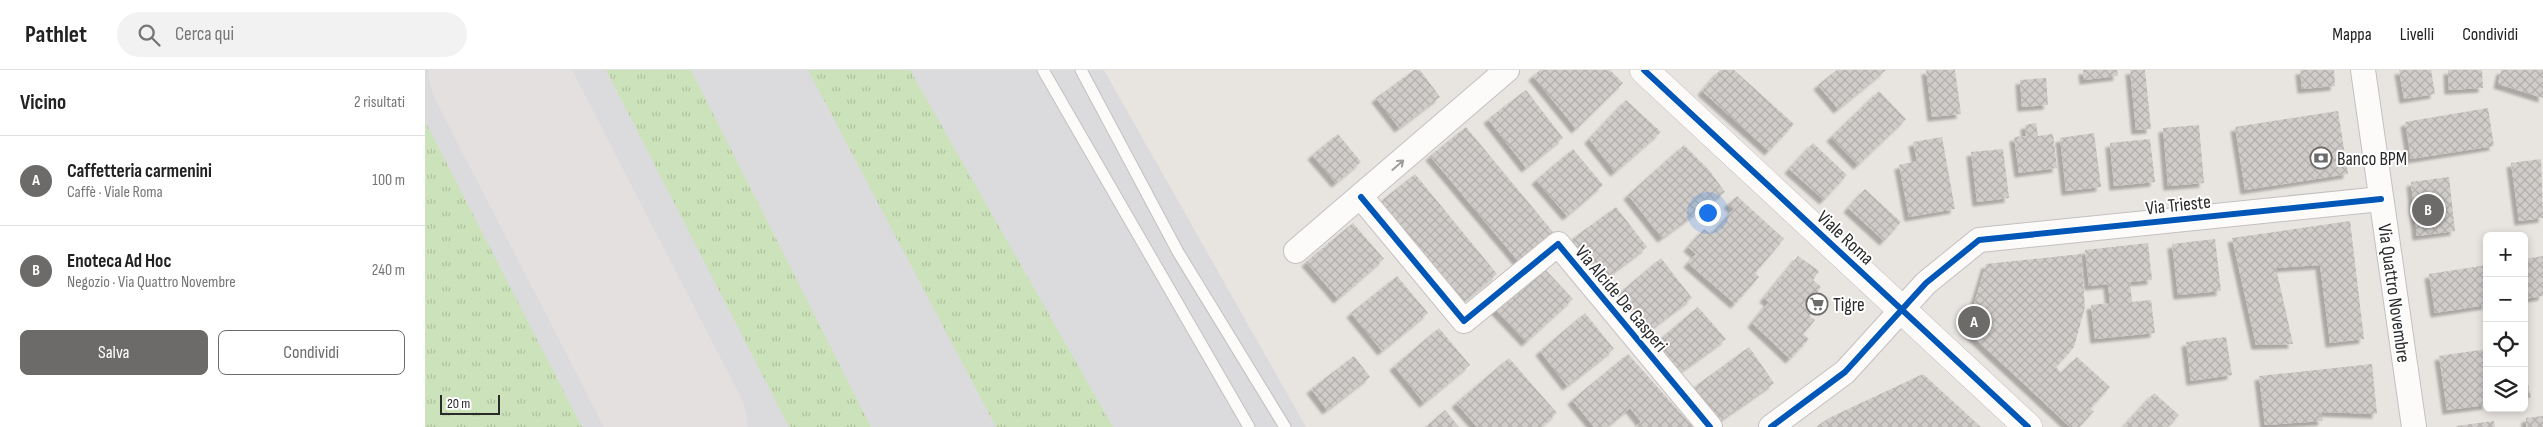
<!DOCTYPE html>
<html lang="it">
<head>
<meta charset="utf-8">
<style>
  body { margin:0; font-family:"Sofia Sans Condensed",sans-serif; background:#f2f2f2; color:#222 }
  .controls { position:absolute; right:15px; bottom:15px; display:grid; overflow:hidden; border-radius:8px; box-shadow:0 2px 8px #0003 }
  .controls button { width:45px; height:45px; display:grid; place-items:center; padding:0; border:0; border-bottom:1px solid #e0e0e0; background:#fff; color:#222; font:25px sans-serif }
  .scale { position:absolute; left:15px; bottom:12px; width:60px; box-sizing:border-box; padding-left:5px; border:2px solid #2a2a2a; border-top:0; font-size:14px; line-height:18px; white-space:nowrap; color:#2a2a2a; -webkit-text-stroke:4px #fff; paint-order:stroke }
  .you { position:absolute; left:1282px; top:142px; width:18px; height:18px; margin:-12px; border:4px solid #fff; border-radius:50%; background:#1a73e8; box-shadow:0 0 0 8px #1a73e833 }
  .badge { display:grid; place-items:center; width:32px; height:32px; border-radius:50%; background:#6c6b6a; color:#fff; font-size:16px; font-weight:700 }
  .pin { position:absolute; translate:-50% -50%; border:2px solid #fff; box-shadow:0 1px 5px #0006 }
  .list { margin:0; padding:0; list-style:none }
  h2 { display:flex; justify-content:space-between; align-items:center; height:65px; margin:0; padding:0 20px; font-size:21px }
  h2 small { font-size:16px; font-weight:400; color:#767676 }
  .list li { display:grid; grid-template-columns:32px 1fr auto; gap:15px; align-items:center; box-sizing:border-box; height:90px; padding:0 20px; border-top:1px solid #e0e0e0 }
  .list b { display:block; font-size:19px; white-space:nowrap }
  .list p { margin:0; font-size:16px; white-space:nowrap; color:#767676 }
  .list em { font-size:16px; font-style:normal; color:#767676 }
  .actions { display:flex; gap:10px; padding:15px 20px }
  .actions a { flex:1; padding:11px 0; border:1px solid #6c6b6a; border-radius:8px; text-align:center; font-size:18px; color:#6c6b6a }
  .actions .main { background:#6c6b6a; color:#fff }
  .icon { flex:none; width:28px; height:28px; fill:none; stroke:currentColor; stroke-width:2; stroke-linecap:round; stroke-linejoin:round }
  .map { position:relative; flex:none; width:2118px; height:357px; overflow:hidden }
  header { display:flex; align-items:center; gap:30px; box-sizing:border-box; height:70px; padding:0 25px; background:#fff; border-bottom:1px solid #e0e0e0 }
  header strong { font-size:24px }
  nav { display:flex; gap:28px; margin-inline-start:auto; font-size:18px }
  .search { width:350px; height:45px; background:#f2f2f2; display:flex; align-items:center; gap:12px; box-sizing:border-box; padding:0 18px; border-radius:28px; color:#767676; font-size:19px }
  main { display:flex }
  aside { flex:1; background:#fff }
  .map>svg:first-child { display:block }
</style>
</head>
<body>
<header>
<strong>Pathlet</strong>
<div class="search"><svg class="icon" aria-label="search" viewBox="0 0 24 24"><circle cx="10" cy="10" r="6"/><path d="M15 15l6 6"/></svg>Cerca qui</div>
<nav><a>Mappa</a><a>Livelli</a><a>Condividi</a></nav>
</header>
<main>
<aside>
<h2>Vicino<small>2 risultati</small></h2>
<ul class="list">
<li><span class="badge">A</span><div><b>Caffetteria carmenini</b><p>Caffè · Viale Roma</p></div><em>100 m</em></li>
<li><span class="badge">B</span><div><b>Enoteca Ad Hoc</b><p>Negozio · Via Quattro Novembre</p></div><em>240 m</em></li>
</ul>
<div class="actions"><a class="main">Salva</a><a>Condividi</a></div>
</aside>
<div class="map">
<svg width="2118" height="357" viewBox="0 0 2118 357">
  <defs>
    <pattern id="grass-tufts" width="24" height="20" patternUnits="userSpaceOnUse" patternTransform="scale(1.25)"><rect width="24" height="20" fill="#cce2ba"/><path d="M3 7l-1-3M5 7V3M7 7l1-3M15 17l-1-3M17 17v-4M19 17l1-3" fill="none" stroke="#afc2a0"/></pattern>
    <pattern id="building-cross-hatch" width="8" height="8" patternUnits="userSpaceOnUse" patternTransform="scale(1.25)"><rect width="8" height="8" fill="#cfccc9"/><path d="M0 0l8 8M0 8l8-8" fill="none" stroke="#b2afad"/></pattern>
    <filter id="shadow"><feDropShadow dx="-4.5" dy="4.5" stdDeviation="1" flood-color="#0004"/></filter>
  </defs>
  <rect width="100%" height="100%" fill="#e8e4e0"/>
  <path fill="#dbdbde" d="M0,0H679L881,357H0Z"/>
  <path fill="url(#grass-tufts)" d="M181,0H266L446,357H364Z
    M383,0H485L688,357H571Z
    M0,51L157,357H0Z"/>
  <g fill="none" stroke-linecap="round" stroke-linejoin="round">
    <path stroke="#e3e0df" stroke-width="135" d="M71,0L255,357"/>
  </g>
  <path fill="url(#building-cross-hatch)" filter="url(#shadow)" d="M989,0H995L1015,27L974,58L951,28Z
    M1115,0H1185L1198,13L1151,59L1108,6Z
    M1295,0H1309L1369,54L1344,81L1277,21Z
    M1412,0H1461L1413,39L1393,15Z
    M1501,0H1530L1536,44L1507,47Z
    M1658,0H1692L1693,6L1659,10Z
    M1705,0H1720L1726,59L1711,60Z
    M1875,0H1909L1910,16L1877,19Z
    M1974,0H2006L2010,24L1979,29Z
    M2023,0H2057L2058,18L2024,20Z
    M2076,0H2118V28L2073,14Z
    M1621,8L1623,35L1597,37L1595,10Z
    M1101,20L1138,68L1101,98L1063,49Z
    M1454,21L1481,49L1433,95L1406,67Z
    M1201,30L1236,62L1190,102L1164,69Z
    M2063,38L2069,76L1986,89L1980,52Z
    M1913,41L1923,104L1820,120L1810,57Z
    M1611,53L1613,66L1628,64L1632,98L1594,103L1589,67L1601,66L1600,55Z
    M1774,55L1779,113L1743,116L1738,58Z
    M1041,57L1128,162L1093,191L1005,86Z
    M1669,63L1676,117L1641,121L1635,68Z
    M913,64L936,92L911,113L887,85Z
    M1517,67L1530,139L1484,147L1474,95L1492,91L1488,72Z
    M1725,69L1730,112L1689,116L1685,73Z
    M1388,73L1422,105L1399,130L1364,99Z
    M1259,75L1284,100L1300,122L1237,168L1203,125Z
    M1148,79L1178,115L1142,146L1111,110Z
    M1578,79L1584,128L1552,132L1546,82Z
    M2116,89L2118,148L2094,151L2086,93Z
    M990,104L1072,204L1037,233L955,132Z
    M2024,107L2030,161L1992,166L1986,112Z
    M1440,119L1476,152L1459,171L1423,138Z
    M1312,126L1359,169L1330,203L1334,207L1310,234L1263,193L1271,184L1263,177L1279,159L1286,164L1309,139L1303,134Z
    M1191,137L1222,177L1174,213L1143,172Z
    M1925,151L1939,269L1905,273L1895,195L1851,198L1868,274L1831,275L1807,168Z
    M928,153L959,189L913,229L881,192Z
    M1790,169L1796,221L1753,225L1747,174Z
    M1723,173L1727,210L1705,212L1707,232L1726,230L1730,263L1670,269L1666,235L1685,233L1683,214L1664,216L1660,180Z
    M1656,184L1660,237L1649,277L1631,297L1636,303L1652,287L1685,317L1665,339L1669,341L1654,357H1645L1541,260L1561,194Z
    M1373,186L1394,201L1388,210L1396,217L1386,231L1392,236L1384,246L1390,250L1378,264L1384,269L1365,289L1327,253L1344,232L1339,228Z
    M2118,186V226L2099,229V189Z
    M1236,188L1267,228L1221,263L1191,226Z
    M1116,195L1148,229L1101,272L1069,238Z
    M2062,195V235L2010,243L2004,204Z
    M972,206L1003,243L957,281L926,243Z
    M1273,237L1301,269L1254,303L1229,274Z
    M1160,243L1189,279L1142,316L1115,281Z
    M1014,258L1045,295L999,333L969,296Z
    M1801,267L1807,305L1766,311L1761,272Z
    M1324,277L1349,313L1293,352L1265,320Z
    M2062,279V335L2022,340L2014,286Z
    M1203,284L1268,357H1210L1216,352L1205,338L1182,357H1169L1147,330Z
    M929,286L945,307L902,340L886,319Z
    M1084,288L1132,343L1116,357H1052L1031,333Z
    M1947,294L1952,344L1896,342L1898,351L1840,355L1834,306Z
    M2099,294L2106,328L2099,329Z
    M1498,304L1556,357H1391L1404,348Z
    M1729,323L1754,345L1743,357H1698Z
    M1020,340L1034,357H1000L1008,351Z
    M2118,346V357H2101V348Z
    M2069,351L2070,357H2031V356Z"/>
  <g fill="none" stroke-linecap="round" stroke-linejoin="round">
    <g stroke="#c2c1c1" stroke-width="13">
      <path id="service" d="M618,0L824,357
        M656,0L753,182L860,357"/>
    </g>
    <g stroke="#c2c1c1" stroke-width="26">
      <path id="minor" d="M1938,0L1989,357
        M936,127L1039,251L1133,174L1285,357
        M871,181L1082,0
        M1346,357L1420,302L1501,213L1554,170L1956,129"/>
    </g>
    <g stroke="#c2c1c1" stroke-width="29">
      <path id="tertiary" d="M1219,0L1603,357"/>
    </g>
    <use href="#service" stroke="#fcfbfa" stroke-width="11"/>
    <use href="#minor" stroke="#fcfbfa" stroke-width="24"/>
    <use href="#tertiary" stroke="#fcfbfa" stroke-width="28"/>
    <g stroke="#fff" stroke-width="9">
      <path id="cycleway" d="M1219,0L1603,357
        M936,127L1039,251L1133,174L1285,357
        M1346,357L1420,302L1501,213L1554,170L1956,129"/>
    </g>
    <use href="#cycleway" stroke="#0057b8" stroke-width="6"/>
  </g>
  <defs><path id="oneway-shaft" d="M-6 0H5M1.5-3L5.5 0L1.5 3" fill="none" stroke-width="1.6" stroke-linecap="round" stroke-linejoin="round" transform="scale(1.25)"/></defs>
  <use stroke="#9e9d9c" href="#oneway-shaft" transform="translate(973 95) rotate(-41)"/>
  <defs>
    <g id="bank-ring" transform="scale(1.125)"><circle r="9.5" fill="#fff" stroke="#6c6b6a" stroke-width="1.5"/><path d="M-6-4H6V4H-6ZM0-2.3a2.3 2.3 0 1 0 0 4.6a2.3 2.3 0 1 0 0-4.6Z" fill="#6c6b6a"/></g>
    <g id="supermarket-ring" transform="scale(1.125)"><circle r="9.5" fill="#fff" stroke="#6c6b6a" stroke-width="1.5"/><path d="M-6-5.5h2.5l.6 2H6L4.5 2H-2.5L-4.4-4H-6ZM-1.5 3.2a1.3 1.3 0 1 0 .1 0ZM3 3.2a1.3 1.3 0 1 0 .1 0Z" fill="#6c6b6a"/></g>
  </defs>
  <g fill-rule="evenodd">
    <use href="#bank-ring" x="1896" y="88"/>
    <use href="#supermarket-ring" x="1392" y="234"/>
  </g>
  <g text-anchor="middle" stroke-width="4" stroke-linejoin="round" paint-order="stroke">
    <g font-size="19" fill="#2a2a2a" stroke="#fff" text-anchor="start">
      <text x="1912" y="95">Banco BPM</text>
      <text x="1408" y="241">Tigre</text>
    </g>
    <g font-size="19" fill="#2a2a2a" stroke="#fff">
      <text transform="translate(1753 134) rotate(-6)" y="7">Via Trieste</text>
      <text transform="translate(1421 167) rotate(43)" y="7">Viale Roma</text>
      <text transform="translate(1970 223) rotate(82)" y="7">Via Quattro Novembre</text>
      <text transform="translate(1197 228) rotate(50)" y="7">Via Alcide De Gasperi</text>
    </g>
  </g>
</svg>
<div class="controls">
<button>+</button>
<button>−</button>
<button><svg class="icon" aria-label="locate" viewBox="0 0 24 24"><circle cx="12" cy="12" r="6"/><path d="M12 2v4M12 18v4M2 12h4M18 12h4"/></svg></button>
<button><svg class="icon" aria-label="layers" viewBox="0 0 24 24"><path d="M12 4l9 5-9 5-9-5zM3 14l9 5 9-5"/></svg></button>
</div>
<div class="scale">20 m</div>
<div class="you"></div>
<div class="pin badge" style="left:1549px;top:252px">A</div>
<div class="pin badge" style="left:2003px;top:140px">B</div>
</div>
</main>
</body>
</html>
